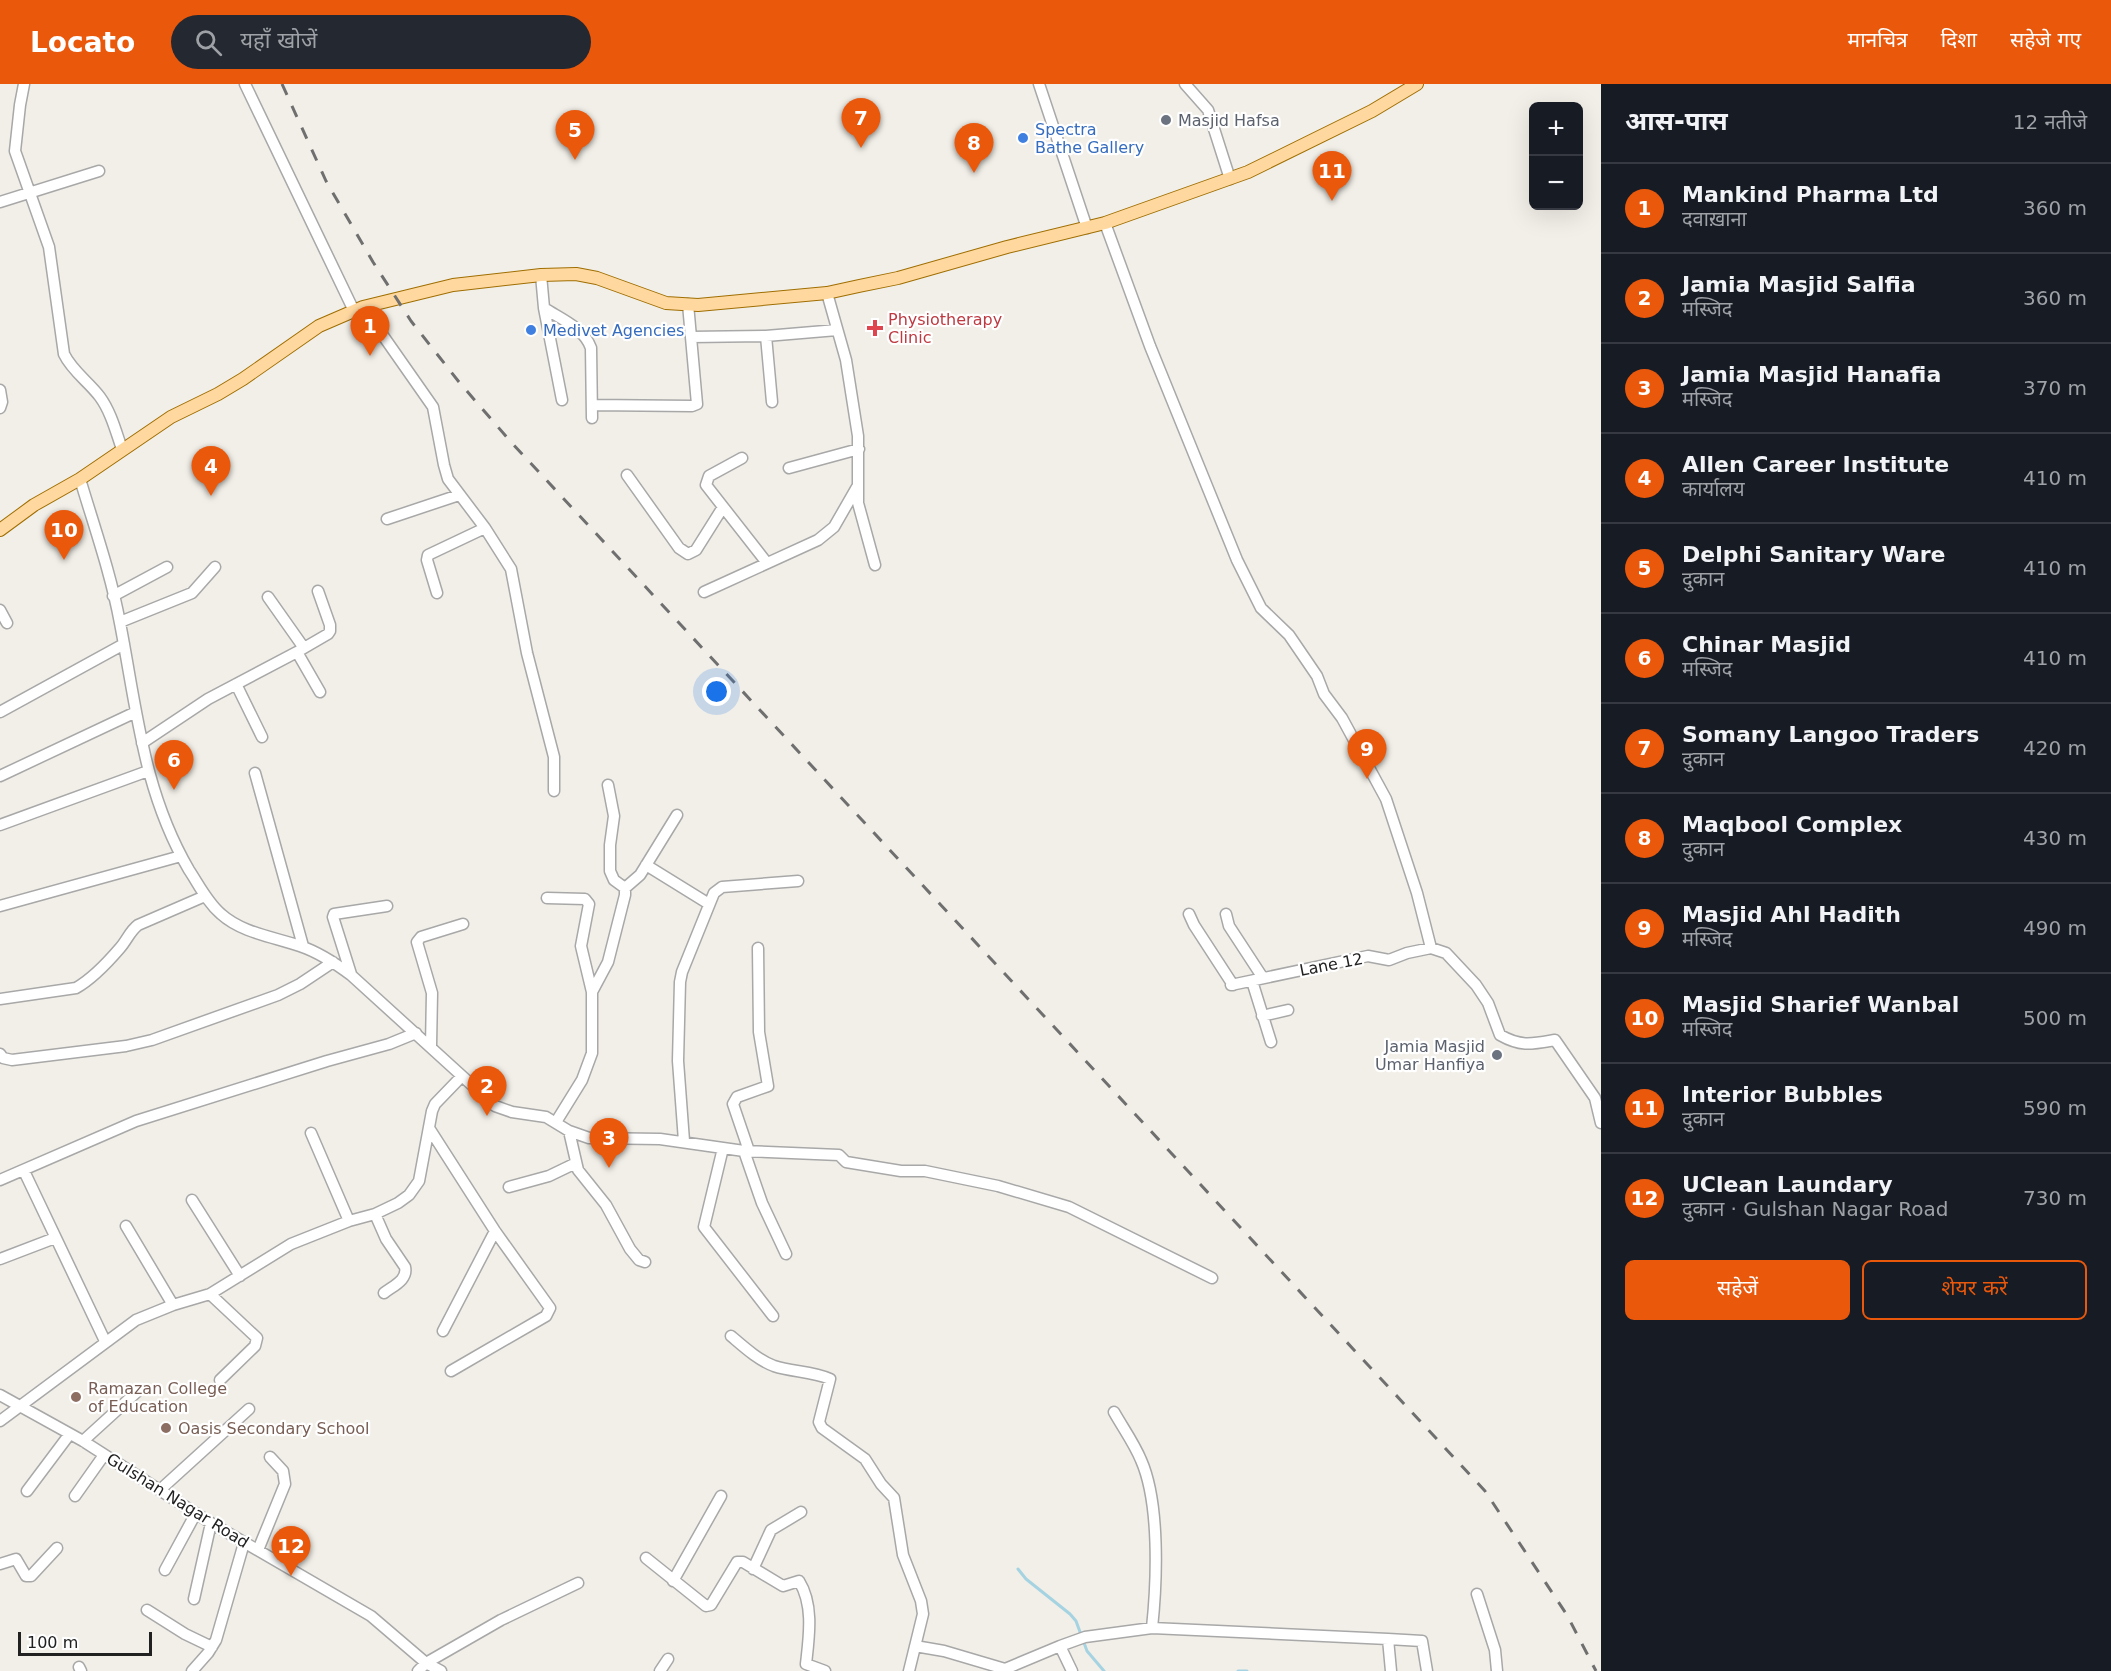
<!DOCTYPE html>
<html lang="hi">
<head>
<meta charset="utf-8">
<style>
  body { margin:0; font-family:"DejaVu Sans","Noto Sans Devanagari",sans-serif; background:#242831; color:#f1f3f6 }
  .controls { position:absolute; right:18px; top:18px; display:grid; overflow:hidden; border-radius:9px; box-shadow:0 6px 24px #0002 }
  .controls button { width:54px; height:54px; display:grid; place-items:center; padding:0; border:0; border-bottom:2px solid #363941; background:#171b24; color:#f1f3f6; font:30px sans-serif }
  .scale { position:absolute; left:18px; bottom:15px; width:134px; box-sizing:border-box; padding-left:6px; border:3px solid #212121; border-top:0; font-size:16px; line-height:21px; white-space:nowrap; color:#212121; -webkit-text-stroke:4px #fff; paint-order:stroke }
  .you { position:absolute; left:717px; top:608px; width:21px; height:21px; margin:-15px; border:4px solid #fff; border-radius:50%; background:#1a73e8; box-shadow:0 0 0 9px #1a73e833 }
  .badge { display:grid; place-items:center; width:39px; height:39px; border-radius:50%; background:#ea580c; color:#fff; font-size:20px; font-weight:700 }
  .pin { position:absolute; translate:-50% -50px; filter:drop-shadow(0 2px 3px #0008) }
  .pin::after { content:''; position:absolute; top:32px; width:21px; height:18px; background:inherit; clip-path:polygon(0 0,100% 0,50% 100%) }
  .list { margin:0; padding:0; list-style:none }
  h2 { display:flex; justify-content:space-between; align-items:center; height:78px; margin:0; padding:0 24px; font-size:26px }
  h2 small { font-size:20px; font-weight:400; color:#9ea1a6 }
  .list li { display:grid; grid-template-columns:39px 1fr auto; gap:18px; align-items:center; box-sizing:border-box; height:90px; padding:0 24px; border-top:2px solid #363941 }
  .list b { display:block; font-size:22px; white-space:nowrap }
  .list p { margin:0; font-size:20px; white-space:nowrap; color:#9ea1a6 }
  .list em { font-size:20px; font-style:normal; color:#9ea1a6 }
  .actions { display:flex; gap:12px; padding:18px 24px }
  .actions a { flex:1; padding:14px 0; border:2px solid #ea580c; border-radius:9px; text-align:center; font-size:21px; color:#ea580c }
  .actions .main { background:#ea580c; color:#fff }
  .icon { flex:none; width:33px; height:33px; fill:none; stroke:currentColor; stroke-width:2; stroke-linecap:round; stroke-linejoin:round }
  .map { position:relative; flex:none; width:1601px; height:1587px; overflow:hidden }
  header { display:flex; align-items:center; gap:36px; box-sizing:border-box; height:84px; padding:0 30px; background:#ea580c; color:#fff }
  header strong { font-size:28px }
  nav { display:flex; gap:33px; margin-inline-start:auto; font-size:21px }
  .search { width:420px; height:54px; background:#242831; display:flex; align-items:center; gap:15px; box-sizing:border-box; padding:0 21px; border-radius:33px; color:#9ea1a6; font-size:22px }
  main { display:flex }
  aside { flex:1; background:#171b24 }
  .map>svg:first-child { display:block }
</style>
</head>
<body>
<header>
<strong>Locato</strong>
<div class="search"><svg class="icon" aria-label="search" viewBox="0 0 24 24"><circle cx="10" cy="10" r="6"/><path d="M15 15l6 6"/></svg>यहाँ खोजें</div>
<nav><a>मानचित्र</a><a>दिशा</a><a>सहेजे गए</a></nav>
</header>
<main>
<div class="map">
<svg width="1601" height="1587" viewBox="0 0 1601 1587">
  <rect width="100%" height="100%" fill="#f2efe8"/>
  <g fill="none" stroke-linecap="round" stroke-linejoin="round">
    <path stroke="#a6d3e2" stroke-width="3" d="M1018,1485L1026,1495L1070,1530L1076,1537L1087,1567L1104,1587
      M1238,1587H1247"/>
    <g stroke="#a8a8a8" stroke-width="13">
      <path id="minor" d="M24,0L20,21L15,67L49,163L64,270C72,287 89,298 100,313C111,328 116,348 122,365
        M245,0L354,227
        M1039,0L1087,144
        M1185,0L1208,26L1230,95
        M0,118L99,87
        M1105,139L1150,262L1237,476L1261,524L1289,551L1317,592L1324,610L1342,634L1386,715L1417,809L1431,864
        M541,191L544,224L562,316
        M827,209L846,276L858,352V419L875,481
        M363,223L433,323L444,381L448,395L485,444L511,485L527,569L554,673V707
        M544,224C561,235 584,244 591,264L592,334
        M766,252L772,318
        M691,253L766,252L837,246
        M0,306L2,318L0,324
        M592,321L692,322L697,320L688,220
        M742,374L709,392L706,401L767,479
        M789,384L859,365
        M627,391L679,464L688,470L696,466L723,423
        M80,395C94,442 111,490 120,539C137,626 143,707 189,786C199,801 207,818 221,830C242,849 274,853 300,862C318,868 335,879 351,891L495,1022L512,1028L546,1033L569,1047L589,1054L660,1055L744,1067L839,1071L846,1078L901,1087H925L998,1102L1069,1123L1212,1194
        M387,435L459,411
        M704,508L818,456L834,443L857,403
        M437,509L427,476L428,471L485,444
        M113,512L167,483
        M268,513L304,564
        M0,526L7,539
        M120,538L192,509L215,483
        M297,568L320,608
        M236,600L262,653
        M0,628L124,560
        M142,659L208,615L297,568L328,550L330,547V541L318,507
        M255,689L303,862
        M0,692L136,628
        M0,741L148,687
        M646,781L709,820
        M625,804L640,791L677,731
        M547,814L585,815L589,820L581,862L592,908V969L582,996L556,1038
        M0,822L181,772
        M1189,830L1194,841L1233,901
        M1226,830L1229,842L1263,894
        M351,890L333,833L334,830L387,822
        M1252,897L1271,958
        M1231,901L1368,872L1389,876L1407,869L1431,864L1446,869L1476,901L1488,919L1500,951C1521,963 1532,960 1555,956L1595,1014L1601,1039
        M592,908L608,878L625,811V804L614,796L610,787V761L614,732L608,701
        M0,915L76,904C92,895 108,878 120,864C127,856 130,847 138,841L205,812
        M1262,932L1288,926
        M431,962L432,909L417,858L421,853L463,840
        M0,970L3,974L12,976L126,962L152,956L278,911L300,900L333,878
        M429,1044L495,1147L550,1224L546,1232L451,1287
        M569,1047L578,1086L606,1121L630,1165L639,1176L645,1178
        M311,1049L349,1137
        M684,1057L678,977L680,898L682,888L714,809L722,803L798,797
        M723,1064L704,1143L773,1232
        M744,1067L762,1119L786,1170
        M749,1067L733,1020L737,1013L768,1002L759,948L758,864
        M24,1087L105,1257
        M0,1096L136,1037L327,977L389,960L416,949
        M509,1103L549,1092L576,1079
        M192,1116L240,1192
        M375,1130L386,1155L405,1183C408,1196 393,1202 384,1209
        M126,1142L173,1221
        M0,1175L55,1154
        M210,1210L257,1254L255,1262L220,1296
        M443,1247L495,1147
        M731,1252C744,1263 758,1276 774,1282C792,1288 812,1287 830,1295L819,1338L822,1344L865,1375L881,1400L894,1414L903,1471L921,1517L923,1530L909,1587
        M0,1311L83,1357L211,1439L371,1532L426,1579L441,1587
        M1114,1328C1123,1344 1134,1359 1141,1376C1160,1419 1157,1497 1152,1544
        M0,1337L136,1236L173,1221L210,1210L291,1160L349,1137L375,1130L398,1119L409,1111L419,1097L432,1027L435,1020L462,992
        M83,1357L139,1306
        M161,1405L249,1325
        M27,1407L69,1351
        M75,1412L104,1371
        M258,1466L285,1400L283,1387L270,1373
        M646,1474L706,1522L711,1521L737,1478H743L783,1502L799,1497C814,1521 809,1553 806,1580L825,1587
        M0,1480L16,1475L26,1492H31L57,1464
        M753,1485L771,1446L801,1428
        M165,1486L196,1429
        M673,1497L721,1412
        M1477,1510L1495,1566L1497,1587
        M194,1515L211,1439
        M147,1526L185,1550L212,1563
        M1388,1555L1391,1587
        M915,1562L944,1567L1005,1585L1060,1562L1085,1553L1152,1544L1388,1555L1422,1557L1427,1587
        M1060,1562L1072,1587
        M79,1583L81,1587
        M192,1587L208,1569L216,1556L244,1459
        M418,1587L426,1579L501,1536L578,1499
        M660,1587L668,1575"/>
    </g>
    <g stroke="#9f6e00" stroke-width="14">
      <path id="major" d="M0,446L34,421L80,395L171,333L218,310L243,295L319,242L363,223L453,201L541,191L576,190L597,194L666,219L698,221L827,209L859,202L898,194L1007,163L1105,139L1248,88L1372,27L1417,0"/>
    </g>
    <use href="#minor" stroke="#fff" stroke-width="10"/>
    <use href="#major" stroke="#ffd8a0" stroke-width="12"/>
    <path stroke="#6f6f6f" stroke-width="3" stroke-dasharray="12 12" stroke-linecap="butt" d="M282,0L326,97L373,178L411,237L459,298L511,358L1485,1407L1567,1531L1596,1587"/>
  </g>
  <g fill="#6b7280" stroke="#fff" stroke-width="2">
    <circle cx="1166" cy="36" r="6"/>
    <circle cx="1497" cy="971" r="6"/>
  </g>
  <g fill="#3f7fe0" stroke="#fff" stroke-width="2">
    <circle cx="1023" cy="54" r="6"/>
    <circle cx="531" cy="246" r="6"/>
  </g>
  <path fill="#e0444e" stroke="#fff" stroke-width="2" d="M872 235h6v6h6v6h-6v6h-6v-6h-6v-6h6z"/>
  <g fill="#8d6e63" stroke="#fff" stroke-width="2">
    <circle cx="76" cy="1313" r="6"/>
    <circle cx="166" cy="1344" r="6"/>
  </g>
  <g text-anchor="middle" stroke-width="4.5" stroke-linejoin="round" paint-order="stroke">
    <g font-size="16" fill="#5b616d" stroke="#fff" text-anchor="start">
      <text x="1178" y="42">Masjid Hafsa</text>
      <text x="1485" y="968" text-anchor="end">Jamia Masjid<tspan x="1485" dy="18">Umar Hanfiya</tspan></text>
    </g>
    <g font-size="16" fill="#366cbe" stroke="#fff" text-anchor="start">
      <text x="1035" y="51">Spectra<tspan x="1035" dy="18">Bathe Gallery</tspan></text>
      <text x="543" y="252">Medivet Agencies</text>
    </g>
    <g font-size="16" fill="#be3a42" stroke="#fff" text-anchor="start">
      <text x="888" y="241">Physiotherapy<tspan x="888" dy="18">Clinic</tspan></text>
    </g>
    <g font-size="16" fill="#212121" stroke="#fff">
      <text transform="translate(1331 880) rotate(-11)" y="6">Lane 12</text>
      <text transform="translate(178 1416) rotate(32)" y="6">Gulshan Nagar Road</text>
    </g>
    <g font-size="16" fill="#785e54" stroke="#fff" text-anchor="start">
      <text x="88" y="1310">Ramazan College<tspan x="88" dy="18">of Education</tspan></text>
      <text x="178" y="1350">Oasis Secondary School</text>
    </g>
  </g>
</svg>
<div class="controls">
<button>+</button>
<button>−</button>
</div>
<div class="scale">100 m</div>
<div class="you"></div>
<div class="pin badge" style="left:370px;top:272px">1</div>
<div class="pin badge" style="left:487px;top:1032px">2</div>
<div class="pin badge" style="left:609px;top:1084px">3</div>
<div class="pin badge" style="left:211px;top:412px">4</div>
<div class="pin badge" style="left:575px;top:76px">5</div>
<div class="pin badge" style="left:174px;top:706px">6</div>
<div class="pin badge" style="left:861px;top:64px">7</div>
<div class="pin badge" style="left:974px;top:89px">8</div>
<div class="pin badge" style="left:1367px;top:695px">9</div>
<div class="pin badge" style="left:64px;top:476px">10</div>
<div class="pin badge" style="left:1332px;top:117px">11</div>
<div class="pin badge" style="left:291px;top:1492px">12</div>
</div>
<aside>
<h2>आस-पास<small>12 नतीजे</small></h2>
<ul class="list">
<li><span class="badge">1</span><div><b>Mankind Pharma Ltd</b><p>दवाख़ाना</p></div><em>360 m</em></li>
<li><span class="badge">2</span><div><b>Jamia Masjid Salfia</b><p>मस्जिद</p></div><em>360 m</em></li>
<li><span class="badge">3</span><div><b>Jamia Masjid Hanafia</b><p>मस्जिद</p></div><em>370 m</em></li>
<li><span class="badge">4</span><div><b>Allen Career Institute</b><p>कार्यालय</p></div><em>410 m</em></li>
<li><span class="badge">5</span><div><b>Delphi Sanitary Ware</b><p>दुकान</p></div><em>410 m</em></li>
<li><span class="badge">6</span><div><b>Chinar Masjid</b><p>मस्जिद</p></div><em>410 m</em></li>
<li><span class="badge">7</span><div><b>Somany Langoo Traders</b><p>दुकान</p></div><em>420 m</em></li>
<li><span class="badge">8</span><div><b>Maqbool Complex</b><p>दुकान</p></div><em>430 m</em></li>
<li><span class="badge">9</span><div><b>Masjid Ahl Hadith</b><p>मस्जिद</p></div><em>490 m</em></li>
<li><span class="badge">10</span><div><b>Masjid Sharief Wanbal</b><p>मस्जिद</p></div><em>500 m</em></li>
<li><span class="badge">11</span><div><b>Interior Bubbles</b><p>दुकान</p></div><em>590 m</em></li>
<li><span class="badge">12</span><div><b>UClean Laundary</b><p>दुकान · Gulshan Nagar Road</p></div><em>730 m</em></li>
</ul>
<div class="actions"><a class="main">सहेजें</a><a>शेयर करें</a></div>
</aside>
</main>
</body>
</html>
